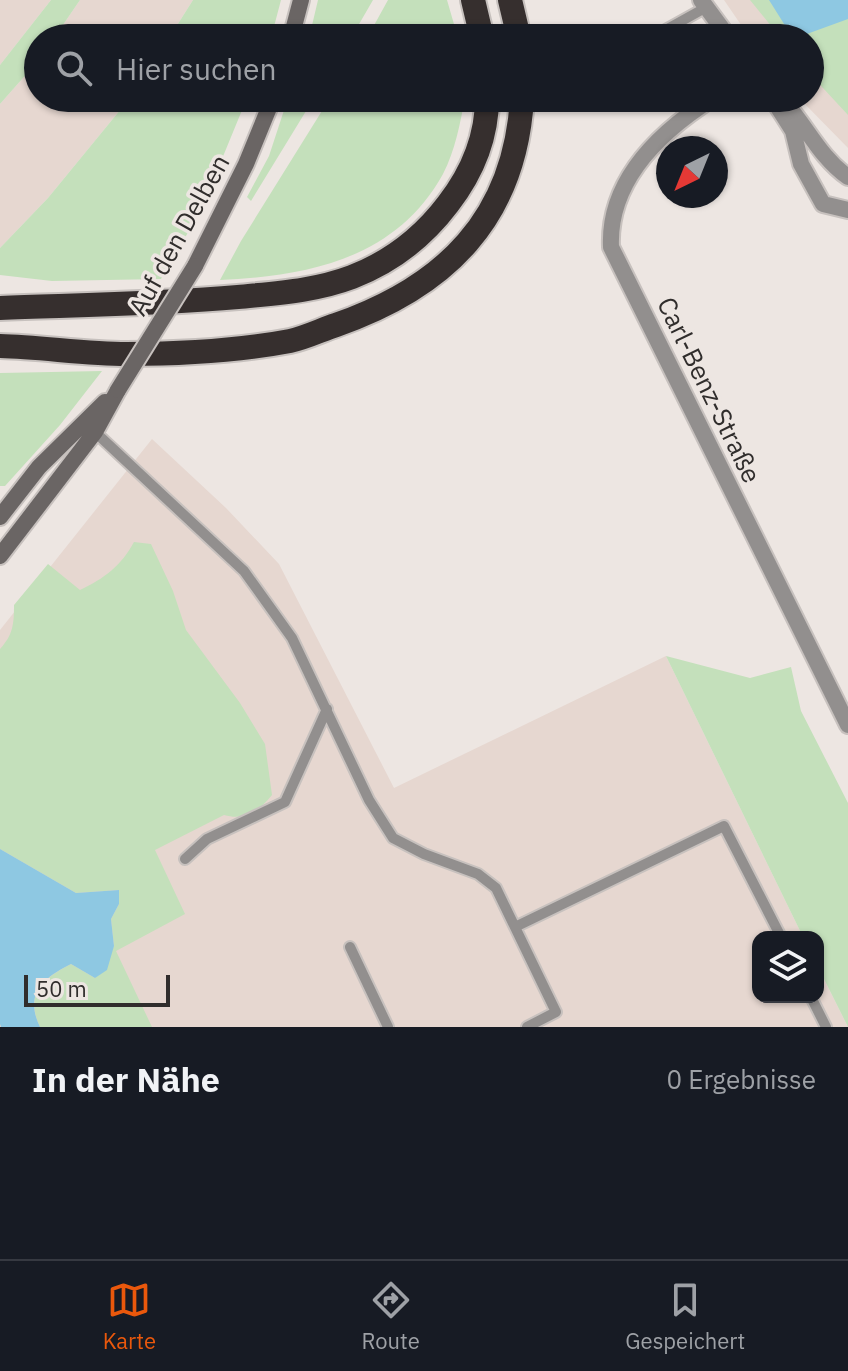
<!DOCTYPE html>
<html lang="de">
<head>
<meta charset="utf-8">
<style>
  body { margin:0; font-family:"IBM Plex Sans",sans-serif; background:#242831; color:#f1f3f6 }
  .controls { position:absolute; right:24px; bottom:24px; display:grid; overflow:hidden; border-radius:16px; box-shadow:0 2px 6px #0004 }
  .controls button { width:72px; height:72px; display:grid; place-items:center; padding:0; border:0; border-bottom:2px solid #363941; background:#171b24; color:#f1f3f6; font:40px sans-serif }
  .compass { position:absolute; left:656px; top:136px; width:72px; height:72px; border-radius:50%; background:#171b24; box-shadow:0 2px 6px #0004; rotate:223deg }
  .scale { position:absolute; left:24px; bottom:20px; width:146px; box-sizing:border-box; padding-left:8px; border:4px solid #302d2c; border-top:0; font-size:22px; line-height:28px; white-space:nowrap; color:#302d2c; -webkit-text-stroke:6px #ede6e2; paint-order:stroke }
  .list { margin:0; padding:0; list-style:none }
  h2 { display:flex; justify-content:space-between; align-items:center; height:104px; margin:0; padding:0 32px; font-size:34px }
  h2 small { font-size:26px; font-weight:400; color:#9ea1a6 }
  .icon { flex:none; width:44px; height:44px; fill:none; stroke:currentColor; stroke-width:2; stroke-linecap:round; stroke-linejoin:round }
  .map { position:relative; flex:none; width:848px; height:1027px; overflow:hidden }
  .search { position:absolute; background:#171b24; box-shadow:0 2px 6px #0004; left:24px; right:24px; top:24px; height:88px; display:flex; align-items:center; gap:20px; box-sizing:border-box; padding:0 28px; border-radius:44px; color:#9ea1a6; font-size:30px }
  .sheet { height:232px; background:#171b24 }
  nav { display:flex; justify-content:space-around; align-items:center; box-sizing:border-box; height:112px; border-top:2px solid #363941; background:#171b24; font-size:22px; color:#9ea1a6 }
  nav a { display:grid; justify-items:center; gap:4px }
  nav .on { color:#ea580c }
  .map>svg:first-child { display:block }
</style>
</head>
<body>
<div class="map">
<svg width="848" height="1027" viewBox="0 0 848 1027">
  <rect width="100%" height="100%" fill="#ede6e2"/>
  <path fill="#e6d7d0" d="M0,0H51L0,65Z
    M80,0H193L169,38H54Z
    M724,0H848V148L799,98H810V38H750Z
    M38,61V98H130L48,198L0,248V104Z
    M152,439L226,508L279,564L394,788L666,656L803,937H758V997H818V967L848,1027H0V630Z"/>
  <path fill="#c4e0bb" d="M51,0H80L54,38H38V61L0,104V65Z
    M193,0H281L271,38H169Z
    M318,0H373L351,38H309Z
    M388,0H447L458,38H367Z
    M750,0H848V115L810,74V38H781Z
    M130,98H247L201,210L161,279L52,281L0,275V248L48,198Z
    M288,98H314L251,201L247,197L269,156Z
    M330,98H465C460,124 455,151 443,174C396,259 308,276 220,280L241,241Z
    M102,371L60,425L5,486H0V373Z
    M134,542L151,544L173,591L186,630L240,703L265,744L272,795C259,811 245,821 224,815L155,850L185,914L116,951L152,1027H40C24,993 44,978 71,964L95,978L114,946L111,919L119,904V890L76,893L0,849V649C13,635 14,624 14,605L48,564L80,590C105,578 121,566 134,542Z
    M666,656L750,678L791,667L801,711L848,803V1027L818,967V937H803Z"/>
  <path fill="#8ec8e2" d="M769,0H848V19L804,35H791Z
    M0,849L76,893L119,890V904L111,919L114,946L107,970L95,978L71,964C43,978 24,994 40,1027H1L0,1024Z"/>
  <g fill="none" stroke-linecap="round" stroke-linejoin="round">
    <g stroke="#c7c1be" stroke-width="14">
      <path id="service" d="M651,38L705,8
        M95,432L244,571L292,638L369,800L393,838L424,854L478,874L496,888L556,1012L527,1027
        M185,859L207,839L285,802L327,709
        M515,927L724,826L781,937
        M350,947L388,1027
        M811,997L826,1027"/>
    </g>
    <g stroke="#c7c1be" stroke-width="20">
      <path id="minor" d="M772,98L793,131L801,164L823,204L848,210
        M781,98C805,123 819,157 848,177"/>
    </g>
    <g stroke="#c7c1be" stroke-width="20">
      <path id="tertiary" d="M701,0L729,38
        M713,98C661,131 608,180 611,247L848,725"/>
    </g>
    <g stroke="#c7c1be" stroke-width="20">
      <path id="secondary" d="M291,38L301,0
        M195,266L246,164L273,98
        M0,517L39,467L105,402
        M0,556L95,432L118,390"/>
    </g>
    <g stroke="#c7c1be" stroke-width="28">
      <path id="motorway" d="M473,0L482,38
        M510,0L519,38
        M0,308C80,305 159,304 238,297C277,293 315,291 352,277C391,262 423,237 448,204C472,173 487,138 487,98
        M0,346C42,347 85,354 127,354C181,354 237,351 290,341C305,338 321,330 336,325C445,287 515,219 522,98"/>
    </g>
    <use href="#service" stroke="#928f8e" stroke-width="10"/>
    <use href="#minor" stroke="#928f8e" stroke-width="16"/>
    <use href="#tertiary" stroke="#928f8e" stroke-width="16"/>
    <use href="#secondary" stroke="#6a6564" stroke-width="16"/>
    <use href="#motorway" stroke="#362f2e" stroke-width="24"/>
    <g stroke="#c7c1be" stroke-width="20" stroke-linecap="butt">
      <path id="secondary-bridge" d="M118,390L195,266"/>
    </g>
    <use href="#secondary-bridge" stroke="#6a6564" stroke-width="16"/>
  </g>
  <g text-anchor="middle" stroke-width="7" stroke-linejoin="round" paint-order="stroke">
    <g font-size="26" fill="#302d2c" stroke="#ede6e2">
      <text transform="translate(179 235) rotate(-61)" y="9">Auf den Delben</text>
      <text transform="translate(709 390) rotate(64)" y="9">Carl-Benz-Straße</text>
    </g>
  </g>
</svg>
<div class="controls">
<button><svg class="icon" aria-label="layers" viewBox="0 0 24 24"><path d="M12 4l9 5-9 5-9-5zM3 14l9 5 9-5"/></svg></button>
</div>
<svg class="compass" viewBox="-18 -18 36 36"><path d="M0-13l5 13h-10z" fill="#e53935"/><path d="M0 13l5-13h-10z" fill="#9ea1a6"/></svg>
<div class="scale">50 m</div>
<div class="search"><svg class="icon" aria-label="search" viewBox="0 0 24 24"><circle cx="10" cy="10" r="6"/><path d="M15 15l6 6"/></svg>Hier suchen</div>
</div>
<section class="sheet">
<h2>In der Nähe<small>0 Ergebnisse</small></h2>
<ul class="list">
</ul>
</section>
<nav>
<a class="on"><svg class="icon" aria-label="map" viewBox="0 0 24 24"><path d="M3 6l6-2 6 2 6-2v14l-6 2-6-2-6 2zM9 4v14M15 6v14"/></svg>Karte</a>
<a><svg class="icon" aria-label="directions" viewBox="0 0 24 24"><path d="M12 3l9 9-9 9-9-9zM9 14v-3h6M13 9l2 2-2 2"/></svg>Route</a>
<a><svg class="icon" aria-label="saved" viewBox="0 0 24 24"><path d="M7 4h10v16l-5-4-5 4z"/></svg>Gespeichert</a>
</nav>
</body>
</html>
